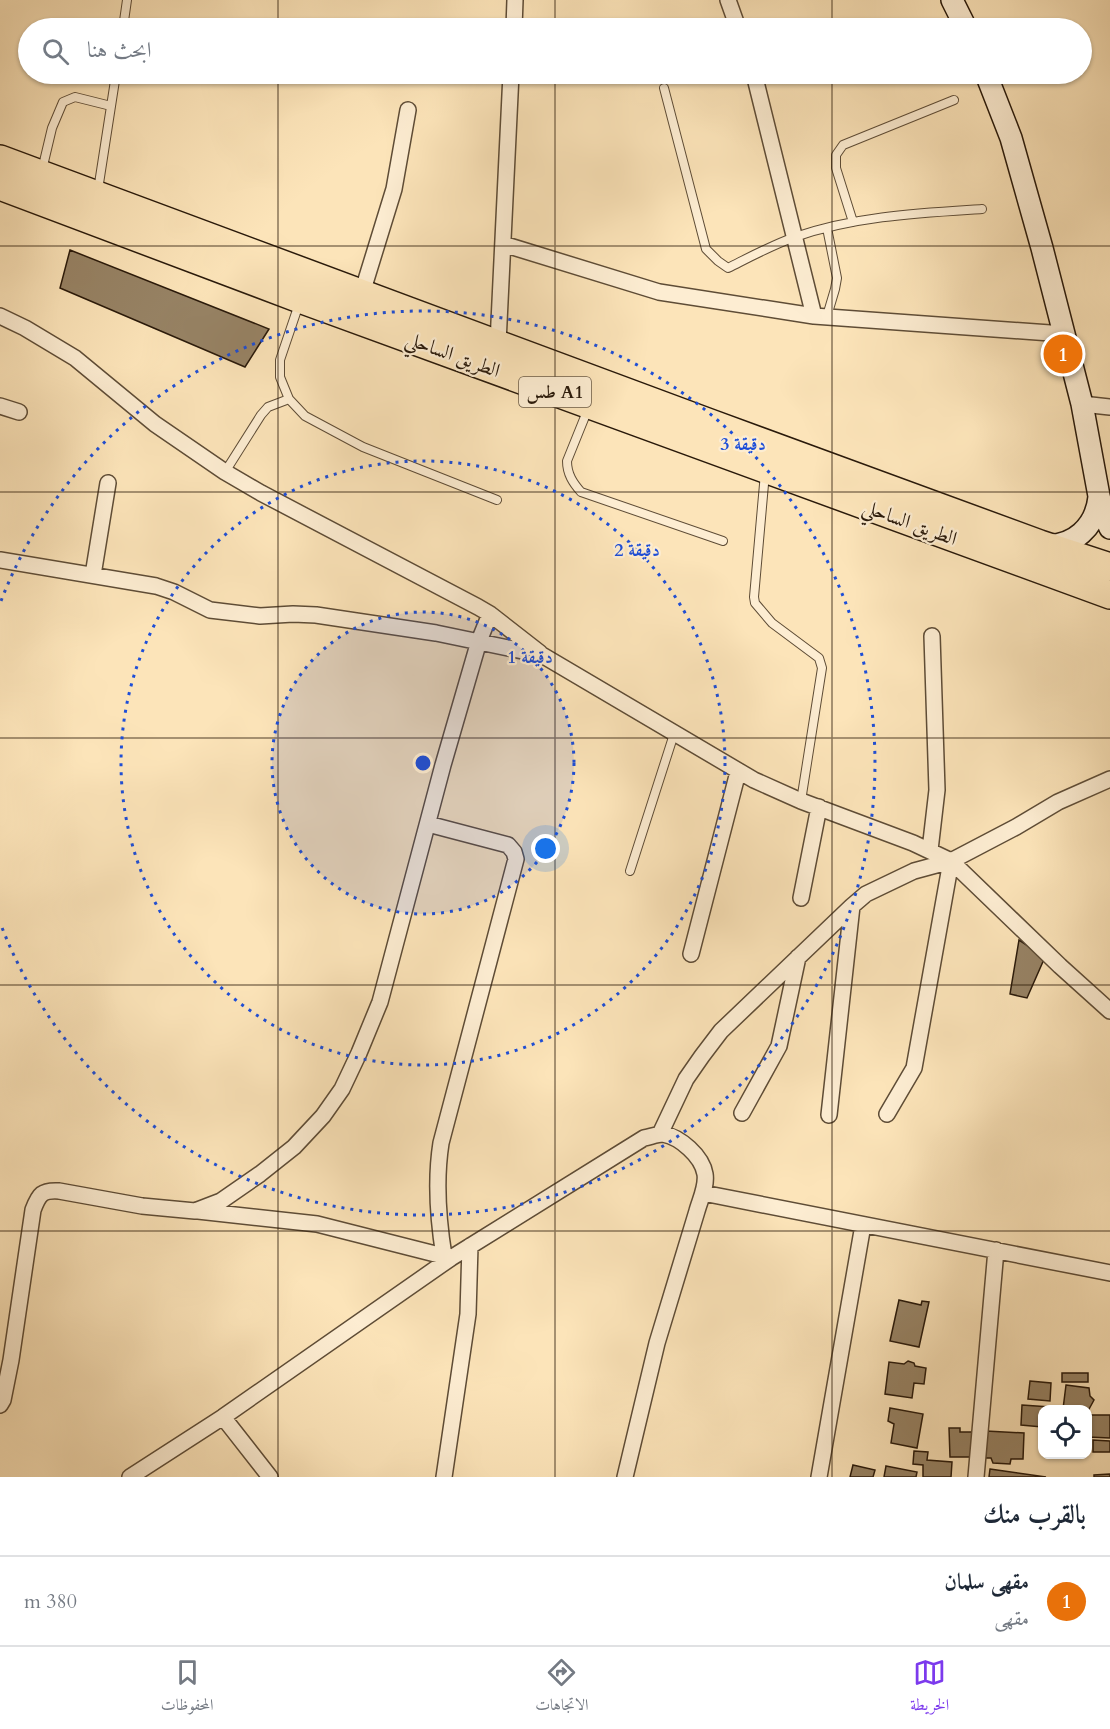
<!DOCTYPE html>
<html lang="ar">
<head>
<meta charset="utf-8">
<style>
  body { margin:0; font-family:Cardo,Amiri,serif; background:#f2f2f3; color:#1f2937; direction:rtl }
  .controls { position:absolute; right:18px; bottom:18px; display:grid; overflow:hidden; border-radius:12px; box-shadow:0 2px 4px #0004 }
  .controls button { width:54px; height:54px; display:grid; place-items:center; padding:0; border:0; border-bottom:2px solid #e0e1e3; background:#fff; color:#1f2937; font:30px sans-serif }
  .you { position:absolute; left:546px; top:849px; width:21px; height:21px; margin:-15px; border:4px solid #fff; border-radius:50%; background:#1a73e8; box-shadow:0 0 0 9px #1a73e833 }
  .badge { display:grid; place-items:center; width:39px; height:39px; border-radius:50%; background:#7c3aed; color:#fff; font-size:20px; font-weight:700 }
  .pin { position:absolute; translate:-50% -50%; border:3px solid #fff; box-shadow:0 2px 6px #0006 }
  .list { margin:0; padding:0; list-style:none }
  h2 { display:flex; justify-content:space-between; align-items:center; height:78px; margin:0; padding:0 24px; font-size:26px }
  h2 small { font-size:20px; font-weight:400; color:#747a83 }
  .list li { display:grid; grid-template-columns:39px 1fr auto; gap:18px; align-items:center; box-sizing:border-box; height:90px; padding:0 24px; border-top:2px solid #e0e1e3 }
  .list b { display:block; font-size:22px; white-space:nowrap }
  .list p { margin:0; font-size:20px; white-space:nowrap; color:#747a83 }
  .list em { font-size:20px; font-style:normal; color:#747a83 }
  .icon { flex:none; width:33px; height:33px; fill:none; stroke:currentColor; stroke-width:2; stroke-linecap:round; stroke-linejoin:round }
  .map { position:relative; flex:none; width:1110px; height:1477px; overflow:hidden; direction:ltr }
  .search { position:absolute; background:#fff; box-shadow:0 2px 4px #0004; left:18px; right:18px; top:18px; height:66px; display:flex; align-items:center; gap:15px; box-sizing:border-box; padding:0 21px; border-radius:33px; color:#747a83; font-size:22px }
  .sheet { height:168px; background:#fff }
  nav { display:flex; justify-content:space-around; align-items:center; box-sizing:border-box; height:84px; border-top:2px solid #e0e1e3; background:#fff; font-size:16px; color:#747a83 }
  nav a { display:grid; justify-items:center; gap:3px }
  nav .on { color:#7c3aed }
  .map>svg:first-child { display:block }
</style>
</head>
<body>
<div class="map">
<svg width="1110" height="1477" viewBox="0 0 1110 1477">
  <rect width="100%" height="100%" fill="#fce4b9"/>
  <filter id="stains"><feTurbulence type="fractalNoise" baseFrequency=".00333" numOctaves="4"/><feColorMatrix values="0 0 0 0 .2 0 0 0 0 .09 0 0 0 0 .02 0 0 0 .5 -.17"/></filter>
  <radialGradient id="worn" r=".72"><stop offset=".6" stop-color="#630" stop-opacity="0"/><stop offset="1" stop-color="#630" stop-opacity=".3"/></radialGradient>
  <path fill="#978365" stroke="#29190a" stroke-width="1.5" d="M70,250L269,329L245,367L60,288Z
    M1019,940L1045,957L1027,998L1010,994Z
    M899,1300L921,1305L922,1301L929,1302L919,1347L890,1341Z
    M908,1361L914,1363L915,1366L926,1368L924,1384L914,1383L912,1398L885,1394L889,1362L904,1364Z
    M1062,1373H1088V1382H1062Z
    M1030,1381L1051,1383L1050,1401L1028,1399Z
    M1066,1385L1089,1388L1090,1396L1094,1400L1088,1411V1410L1063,1409Z
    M1022,1405L1050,1407V1410H1042V1427L1021,1425Z
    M890,1408L923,1414L917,1448L891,1443L894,1424L888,1421Z
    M1088,1415H1110V1438L1088,1437Z
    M949,1428H960V1432H977L978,1457H950Z
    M986,1431L1024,1433L1023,1459H1011L1010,1464L993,1463L991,1458H985Z
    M1093,1440L1110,1441V1452H1093Z
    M914,1451L928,1452L927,1460L952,1462L951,1477H923V1465L913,1464Z
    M853,1465L875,1470L873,1477H850Z
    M886,1466L917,1472L916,1477H884Z
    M990,1469L1046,1477H989Z
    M1110,1474V1477H1094V1475Z"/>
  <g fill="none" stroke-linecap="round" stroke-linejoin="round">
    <g stroke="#5e4c36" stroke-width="10">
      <path id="lane" d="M123,28L127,0
        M664,88L706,249L718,261L728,268C750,257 772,245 795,237C855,216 920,213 982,209
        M42,170L52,128L63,102L75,97L111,106
        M98,190L116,74
        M853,222L836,168V155L843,145L954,100
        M299,304L280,360V377L289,399L305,416L363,447L497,500
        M827,316L835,289L837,278L827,228
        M588,409L567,461C567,474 573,483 581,492L723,541
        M225,472L261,415L268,407L289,399
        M765,473L754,597L755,603L772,623L819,658L822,668L801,801
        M630,871L674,734"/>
    </g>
    <g stroke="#5e4c36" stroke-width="18">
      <path id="street" d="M728,0L738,28
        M514,28L515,0
        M754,74L814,316
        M503,244L659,292L814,316L1064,334
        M362,293L394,189L408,110
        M0,316L25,328L75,358L155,424L225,472L261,493L478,607L490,614L540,653
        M498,343L511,74
        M1082,404L1110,407
        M0,406L19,412
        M0,560L156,586L174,592L210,610L260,616L293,614L316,615L436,633L542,655L754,780L801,801L913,843L951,861L1060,966L1110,1011
        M93,575L108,483
        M428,824L508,845L514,852L516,859L441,1143C435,1181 438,1219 444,1256
        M930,850L937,790L932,636
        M801,898L819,807
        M691,954L738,772
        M742,1113L779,1046L798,957
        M887,1114L914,1068L951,861
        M829,1115L852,906
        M660,1134L686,1079L702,1056L721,1031L852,906L866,894L914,871L951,861L1016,827L1058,802L1110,779
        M703,1193L1110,1273
        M198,1211L317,1224L451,1258
        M0,1405L3,1400L11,1360L33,1210C39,1194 42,1190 59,1191L142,1206L195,1211L221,1201L260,1174L294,1147L323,1116L342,1089L359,1053L380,1002L443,765L479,641L490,614
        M223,1417L270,1477
        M130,1477L223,1417L451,1258L644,1138C650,1137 657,1134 663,1134C680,1137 702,1156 705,1174C707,1186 700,1200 697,1211L657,1343L625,1477
        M444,1477L468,1314L470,1246
        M819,1477L863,1225
        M976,1477L996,1250"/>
    </g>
    <g stroke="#29190a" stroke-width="24">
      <path id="secondary" d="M952,0L966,28
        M986,74L1011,138L1042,248L1082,404L1099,496L1103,511L1110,528
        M1043,545C1074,548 1096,526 1099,497"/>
    </g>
    <g stroke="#29190a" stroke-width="30">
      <path id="highway" d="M0,159L710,423L1040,544L1110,567
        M0,186L300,299L1110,595"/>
    </g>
    <use href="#lane" stroke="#fdedd2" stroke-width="8"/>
    <use href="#street" stroke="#fdedd2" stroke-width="15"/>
    <use href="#secondary" stroke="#fdedd2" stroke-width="21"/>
    <use href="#highway" stroke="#fce4b9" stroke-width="27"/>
  </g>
  <path fill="none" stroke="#29190a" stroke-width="1.5" stroke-opacity="0.55" d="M278,0V28M555,0V28M832,0V28M278,74V1477M555,74V1477M832,74V1477M0,246H1110M0,492H1110M0,738H1110M0,985H1110M0,1231H1110"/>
  <circle cx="423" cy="763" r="151" fill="#1d4ed8" fill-opacity=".12"/>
  <g fill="none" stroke="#1d4ed8" stroke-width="3" stroke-dasharray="3 6">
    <circle cx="423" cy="763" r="151"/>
    <circle cx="423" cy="763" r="302"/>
    <path d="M1 601A452 452 0 1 1 1 925"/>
  </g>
  <g text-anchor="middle" stroke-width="4.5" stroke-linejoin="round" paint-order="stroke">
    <rect fill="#fdedd2" stroke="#695946" stroke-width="1.5" x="519" y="377" width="72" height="30" rx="4.5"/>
    <g font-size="18" font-weight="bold" fill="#29190a">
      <text x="555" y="398">طس A1</text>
    </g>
    <g font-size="20" fill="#29190a" stroke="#fdedd2">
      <text transform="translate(453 354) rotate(20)" y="7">الطريق الساحلي</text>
      <text transform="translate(910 522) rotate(20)" y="7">الطريق الساحلي</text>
    </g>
  </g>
  <circle cx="423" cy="763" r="9" fill="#1d4ed8" stroke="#fdedd2" stroke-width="3"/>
  <g font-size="18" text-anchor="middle" font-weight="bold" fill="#1d4ed8" stroke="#fdedd2" stroke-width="4.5" stroke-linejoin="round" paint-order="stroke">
    <text x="743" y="450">3 دقيقة</text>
    <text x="637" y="556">2 دقيقة</text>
    <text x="530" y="663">1 دقيقة</text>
  </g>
  <rect width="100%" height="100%" filter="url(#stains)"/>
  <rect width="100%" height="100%" fill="url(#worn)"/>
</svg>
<div class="controls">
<button><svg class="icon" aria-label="locate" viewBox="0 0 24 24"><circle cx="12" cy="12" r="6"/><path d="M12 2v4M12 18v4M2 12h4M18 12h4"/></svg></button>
</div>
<div class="you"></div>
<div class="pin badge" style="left:1063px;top:354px;background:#e8710a">1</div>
<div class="search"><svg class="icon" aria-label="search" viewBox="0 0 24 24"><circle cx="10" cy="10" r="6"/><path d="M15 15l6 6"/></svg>ابحث هنا</div>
</div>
<section class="sheet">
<h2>بالقرب منك<small></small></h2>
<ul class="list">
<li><span class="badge" style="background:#e8710a">1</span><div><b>مقهى سلمان</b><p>مقهى</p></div><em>380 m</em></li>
</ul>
</section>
<nav>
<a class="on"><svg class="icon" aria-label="map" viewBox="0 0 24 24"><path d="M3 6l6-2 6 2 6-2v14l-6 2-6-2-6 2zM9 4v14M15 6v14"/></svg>الخريطة</a>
<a><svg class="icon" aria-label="directions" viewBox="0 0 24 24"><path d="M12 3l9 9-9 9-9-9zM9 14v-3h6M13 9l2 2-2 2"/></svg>الاتجاهات</a>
<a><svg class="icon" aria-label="saved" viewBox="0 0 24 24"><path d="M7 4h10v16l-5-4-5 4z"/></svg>المحفوظات</a>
</nav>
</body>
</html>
